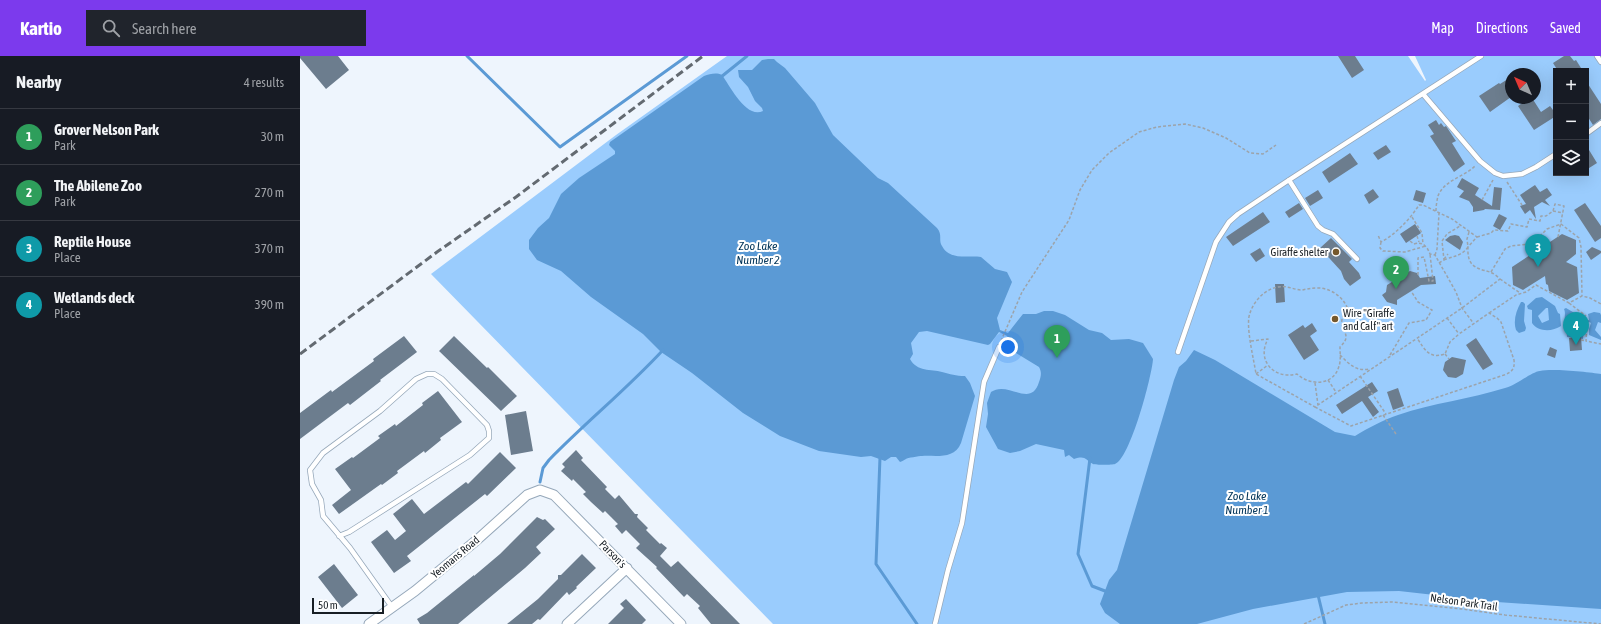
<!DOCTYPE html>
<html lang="en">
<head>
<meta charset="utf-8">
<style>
  body { margin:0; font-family:"Asap Condensed",sans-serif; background:#20242c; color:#f1f3f6 }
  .controls { position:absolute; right:12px; top:12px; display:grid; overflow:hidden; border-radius:0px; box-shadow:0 4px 16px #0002 }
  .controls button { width:36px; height:36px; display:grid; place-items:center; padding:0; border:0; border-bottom:1px solid #363941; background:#171b24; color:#f1f3f6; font:20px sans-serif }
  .compass { position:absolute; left:1205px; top:12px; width:36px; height:36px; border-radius:50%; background:#171b24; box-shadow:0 4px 16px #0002; rotate:316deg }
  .scale { position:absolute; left:12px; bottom:10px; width:72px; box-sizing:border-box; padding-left:4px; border:2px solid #171e24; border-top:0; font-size:11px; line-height:14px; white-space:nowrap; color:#171e24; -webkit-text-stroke:3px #fff; paint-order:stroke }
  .you { position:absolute; left:708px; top:291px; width:14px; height:14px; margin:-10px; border:3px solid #fff; border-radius:50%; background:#1a73e8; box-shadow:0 0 0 6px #1a73e833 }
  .badge { display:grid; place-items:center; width:26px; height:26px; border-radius:50%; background:#7c3aed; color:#fff; font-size:13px; font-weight:700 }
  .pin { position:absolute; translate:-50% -33px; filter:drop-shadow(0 1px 2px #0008) }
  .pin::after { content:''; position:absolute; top:21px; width:14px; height:12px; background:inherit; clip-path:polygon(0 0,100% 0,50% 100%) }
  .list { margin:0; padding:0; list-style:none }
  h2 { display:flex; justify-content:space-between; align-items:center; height:52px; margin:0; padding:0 16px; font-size:17px }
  h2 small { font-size:13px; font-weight:400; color:#9ea1a6 }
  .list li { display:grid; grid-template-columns:26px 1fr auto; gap:12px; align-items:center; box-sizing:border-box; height:56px; padding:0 16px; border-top:1px solid #363941 }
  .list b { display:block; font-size:15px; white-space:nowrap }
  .list p { margin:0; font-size:13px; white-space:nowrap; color:#9ea1a6 }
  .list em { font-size:13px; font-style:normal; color:#9ea1a6 }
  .icon { flex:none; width:22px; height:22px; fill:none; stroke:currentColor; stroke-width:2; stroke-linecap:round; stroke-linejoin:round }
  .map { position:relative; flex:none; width:1301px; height:568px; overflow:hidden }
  header { display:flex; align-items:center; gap:24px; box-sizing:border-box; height:56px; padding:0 20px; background:#7c3aed; color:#fff }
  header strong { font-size:19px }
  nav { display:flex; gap:22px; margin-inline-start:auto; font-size:14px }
  .search { width:280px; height:36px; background:#20242c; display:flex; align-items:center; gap:10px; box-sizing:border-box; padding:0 14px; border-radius:0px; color:#9ea1a6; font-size:15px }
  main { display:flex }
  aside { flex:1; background:#171b24 }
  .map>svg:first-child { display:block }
</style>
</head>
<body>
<header>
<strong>Kartio</strong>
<div class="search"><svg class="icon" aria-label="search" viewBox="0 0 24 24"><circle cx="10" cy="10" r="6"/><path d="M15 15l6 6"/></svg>Search here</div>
<nav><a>Map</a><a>Directions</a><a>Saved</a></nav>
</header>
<main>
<aside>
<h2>Nearby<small>4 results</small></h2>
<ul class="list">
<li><span class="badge" style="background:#2e9e5b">1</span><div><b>Grover Nelson Park</b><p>Park</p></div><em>30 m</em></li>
<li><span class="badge" style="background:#2e9e5b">2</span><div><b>The Abilene Zoo</b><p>Park</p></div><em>270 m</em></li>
<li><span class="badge" style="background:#0f9aa8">3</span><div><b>Reptile House</b><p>Place</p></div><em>370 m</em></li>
<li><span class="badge" style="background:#0f9aa8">4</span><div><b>Wetlands deck</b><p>Place</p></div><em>390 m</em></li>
</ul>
</aside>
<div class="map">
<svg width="1301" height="568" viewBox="0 0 1301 568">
  <rect width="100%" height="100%" fill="#eef5fd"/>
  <path fill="#9accfd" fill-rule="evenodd" d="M427,0H1108L1125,25L1126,24L1115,0H1301V568H473L131,218L316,79ZM1256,15H1286V117H1256ZM1211,18H1235V42H1211Z"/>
  <path fill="#5b9ad5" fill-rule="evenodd" d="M468,3H474L477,6L485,12L515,47L533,79L578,122L588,127L637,172C643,179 638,184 642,190C650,205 668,199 681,201L695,213L707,216L712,226L697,262L700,274L708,277L723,258H736L744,255H753L765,259L789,274L802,277L811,284L829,283L843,287L853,303C852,320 830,403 815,408C812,409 796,409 793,408C785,404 786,399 774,403L769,399L765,401L764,394L736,388L720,395L710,397L698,393L686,371L688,358L687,347L691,336C708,324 731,353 739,326C741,321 742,316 739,311L716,297L707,280L699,276L690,288L688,289L627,275L619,276L611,287L613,298L610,303C617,316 631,313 642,316C650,318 656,320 665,320L670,327L675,340L661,387C654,404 636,399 622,400C619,400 607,402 606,403C604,404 603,405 600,406L596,401H591L585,405L571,400L561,401L519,395L480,380L443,357L392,317L361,296L343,278L291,241L261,215L237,204L229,193V184L238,172L249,162L261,138L279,122L315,98V95L309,89L310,86L404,20C410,18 416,16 422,19C430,30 446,63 463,55L462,52L455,45L448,31L439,21L438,14H452L462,4Z
    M1242,241L1255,250L1258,257L1260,258L1261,270C1252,276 1238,276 1232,267V254L1228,253L1227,250L1236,242ZM1246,252H1248L1249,264L1242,267L1238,260Z
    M1221,246H1223L1225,248L1224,265L1226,272L1225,275L1219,277L1216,274C1213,265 1216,255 1221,246Z
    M1266,252L1283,262L1284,265L1289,264L1288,258L1294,256L1300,257L1301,259V267L1298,266L1295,274L1301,281V284L1289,279V273L1291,267L1289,266L1284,267L1283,283L1267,281C1267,275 1265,270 1265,264C1264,260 1266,258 1264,253Z
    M894,294L915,304L1035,376L1055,380C1068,372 1083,364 1098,359C1133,347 1170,343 1205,332C1217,329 1231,316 1240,315C1251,312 1290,316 1301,318V553L1197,546L1099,535L1047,536L953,553L897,568H820L805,557L800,548L809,524L817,514L874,324L879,311L886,305Z"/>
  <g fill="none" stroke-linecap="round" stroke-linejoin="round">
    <path stroke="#5b9ad5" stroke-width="3" d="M167,0L260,91L387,0
      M421,21L447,0
      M580,401L576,508L617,568
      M790,402L778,498L792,530L805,535H808
      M240,426L243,412L249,404C286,366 327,333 363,294
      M1018,539L1025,568"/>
  </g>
  <path fill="#6c7d8e" d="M0,0H38L49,14L26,33L0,2Z
    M1038,0H1055L1064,14L1052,22Z
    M1264,0H1270L1274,5L1276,4L1281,12L1275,15H1258L1253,7Z
    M1211,21V41L1190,56L1179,40L1199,27L1200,28Z
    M1286,25L1301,48V63L1293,69L1286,58Z
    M1229,42H1232L1241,56L1250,50L1256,58V60L1234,74L1218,50Z
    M1136,64L1139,69L1141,67L1144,71L1146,70L1156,85L1152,87L1165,108L1154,116L1130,80L1134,78L1128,69Z
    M1086,89L1091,96L1078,104L1073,97Z
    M1286,89L1297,107L1286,114Z
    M1050,97L1058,108L1029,127L1022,116Z
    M1162,122L1179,132L1175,139L1192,150L1194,131L1202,132L1200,154L1185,153L1184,154L1173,156V151L1169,145L1159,141L1164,135L1157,131Z
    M1235,129L1240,136L1247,132L1252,139L1245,144L1250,150L1242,146L1234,151L1236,163L1230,154L1225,158L1220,150L1226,148L1220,139Z
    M1073,133L1079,141L1069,148L1064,139Z
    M1018,134L1023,142L1010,150L1005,142Z
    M1116,134L1126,137L1123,147L1113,144Z
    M999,147L1003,153L989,162L985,156Z
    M1285,147L1301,170V182L1295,186L1274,154Z
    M963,156L970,166L933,190L926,181Z
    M1199,158L1207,162L1200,174L1193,170Z
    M1115,168L1121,177L1106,187L1100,178Z
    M1262,178L1276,184V198L1266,206L1277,211L1279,237L1267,244L1249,235L1248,229L1246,228L1245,220L1223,234L1213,229L1212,211Z
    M1155,179L1159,180L1163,186L1160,194L1145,184L1150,180Z
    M1031,182L1052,203L1049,206L1059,217L1061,222L1050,230L1044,223L1041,215L1020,192Z
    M1292,191L1301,195V197L1291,204L1286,196Z
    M960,192L965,200L956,206L950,198Z
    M1110,215L1117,217L1120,222L1135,220L1136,228L1121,229L1097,244V249L1087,246L1082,239L1086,236L1087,229Z
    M975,228H984L985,246L976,247Z
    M1012,267L1017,275L1010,280L1019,294L1004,304L988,279L1003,269L1005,272Z
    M104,280L117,296L80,324L81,325L50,349L48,347L0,383V357L31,334L32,336L74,305L73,303Z
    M154,280L187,312L188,311L217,340L201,355L139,295Z
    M1281,281L1282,294L1270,295L1269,282Z
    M1176,282L1193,308L1183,314L1166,289Z
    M1250,291L1257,294L1255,302L1247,299Z
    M1152,301L1166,304L1163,318L1156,322L1148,321L1143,314L1145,306Z
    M1072,326L1078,335L1068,341L1079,356L1073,361L1062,345L1042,358L1036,349Z
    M1098,332L1104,350L1093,354L1087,336Z
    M138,335L162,366L140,382L141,384L125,397L124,395L97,415L98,417L82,429L81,428L39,458L32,449L51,434L35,413L52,401L53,402L80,382L78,380L95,368L96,370L123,349L122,347Z
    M226,355L233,395L211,399L205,359Z
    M276,394L283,402L281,404L307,431L305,433L315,443L319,439L335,458H338L337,461L348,472L346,474L360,488L361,487L367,492L360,500L371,511L378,505L440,568H411L398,552L400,550L387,538L384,541L356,512L357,511L336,492L340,488L326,474L322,478L315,470L318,468L305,455L303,457L291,446L283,438L286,436L273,423L272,425L261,415L265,411L262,408Z
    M200,396L216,412L187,440L185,438L107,500L111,505L94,517L71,486L87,474L95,484L106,475L93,458L112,443L124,458L166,426L168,428Z
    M237,461L243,464L245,463L255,473L236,491L241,497L225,512L158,568H120L117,563L127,557L174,519V520L200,498Z
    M282,498L296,512L276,531L277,532L269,539L267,536L240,564L238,563L232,568H207L238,543L258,523V519H261Z
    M34,508L58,539L42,552L18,521Z
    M326,543L346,564L342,568H308L324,552L320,548Z"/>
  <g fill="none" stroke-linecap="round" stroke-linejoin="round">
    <g stroke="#96a8ba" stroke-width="6">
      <path id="service" d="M1297,0L1301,6
        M1123,38L1180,105L1195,117L1203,120L1222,118L1236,111L1256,98
        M1286,78L1301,67
        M989,124L1018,170L1023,174L1033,178L1057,203
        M878,296L916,186L929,166L938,158L989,124L1181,0
        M39,480L49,476L170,399L189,382V375L187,369L142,323L134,318H127L116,323L80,355L23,397L10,414L12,428L21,444L23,460L50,492L92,551
        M635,568L648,514L662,467L684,326L699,291"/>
    </g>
    <g stroke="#96a8ba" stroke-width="11">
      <path id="minor" d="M69,568L115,535L178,483L227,439L240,434L254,439L381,568
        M267,568L327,512"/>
    </g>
    <path stroke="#9ca3aa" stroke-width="1.5" stroke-dasharray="3 2" stroke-linecap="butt" d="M1207,126L1222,149
      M1182,144L1193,124
      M1136,155C1136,150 1137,144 1138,140C1144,124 1164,121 1175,110
      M1253,155L1263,157
      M1112,161L1122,177L1123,188
      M1117,180L1119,186
      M1177,181L1191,177L1194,174L1208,175L1211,168L1227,171L1229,163L1240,165L1241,160H1246L1253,155L1255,148L1264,150L1258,181
      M1110,185L1114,188C1122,185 1127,190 1130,198L1135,199L1156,236L1162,252L1174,268
      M1081,186L1080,192L1083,195L1105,196L1126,190
      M1135,199L1137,193L1139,157
      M1144,203L1148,198
      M1144,204C1153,200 1162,200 1168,191L1167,183L1169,176
      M1139,207L1144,204L1142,185L1147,178L1160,170
      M1191,216L1205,193L1211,190L1229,188L1239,181L1247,173L1261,168L1279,182L1281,191L1282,240
      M1118,219V202L1124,201L1129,225H1133L1130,198
      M1200,223L1220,237
      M1269,247L1286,260
      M1189,257L1216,239L1226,236L1236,229L1269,247L1282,240L1290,242L1301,248
      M1147,262L1159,278
      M1287,268L1286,285L1301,288
      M1281,284L1286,285
      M701,285L722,236L769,164L780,134L792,114L809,97L839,76L857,71L885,68L903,72L926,82L950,97L963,98L976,89
      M951,285L968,283C956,304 974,324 997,318C1010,330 1034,330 1039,310C1041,305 1040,297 1040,291C1051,280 1044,279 1042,267C1041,261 1045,257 1047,251C1042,240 1030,232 1018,232C1012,232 1007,233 1002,234C997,234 992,232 987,231C970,228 955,242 950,257C945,269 954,304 956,318L1015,351L1162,252L1200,223C1197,220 1193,217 1190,216C1174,212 1167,209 1168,191L1177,181L1152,163L1123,149H1119C1110,163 1096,178 1081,186L1078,179
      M1145,298L1149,303
      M1040,299C1048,307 1056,316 1069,313
      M1090,299L1109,267L1126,264L1132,254L1118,246L1111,235
      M956,318L968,309
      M1060,320L1086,358
      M1028,324L1036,336
      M1015,327L1018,349
      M1015,351L1051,370L1204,319C1212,316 1215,313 1214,304L1201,266L1197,262L1189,257L1159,278L1150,286L1145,298C1129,303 1125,294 1117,282
      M1083,359L1096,378
      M1004,568L1046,549L1062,547L1092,546L1162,553L1205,559L1301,568"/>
    <use href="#service" stroke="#fff" stroke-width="4.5"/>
    <use href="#minor" stroke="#fff" stroke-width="9"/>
    <path stroke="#636a71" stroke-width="3" stroke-dasharray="8 4" stroke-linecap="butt" d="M0,298L137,196L216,141L403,0"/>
  </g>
  <g fill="#75582c" stroke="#fff" stroke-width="1.5">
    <circle cx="1036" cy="196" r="4"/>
    <circle cx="1035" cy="263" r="4"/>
  </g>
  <g text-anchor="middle" stroke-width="4" stroke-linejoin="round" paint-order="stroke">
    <g font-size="11" fill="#171e24" stroke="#fff" text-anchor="end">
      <text x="1028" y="200">Giraffe shelter</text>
      <text x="1043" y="261" text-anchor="start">Wire "Giraffe<tspan x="1043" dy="13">and Calf" art</tspan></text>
    </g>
    <g font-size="11" fill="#171e24" stroke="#fff">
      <text transform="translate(313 498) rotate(46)" y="4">Parson's</text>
      <text transform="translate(155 501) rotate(-40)" y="4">Yeomans Road</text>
      <text transform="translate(1164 546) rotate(8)" y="4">Nelson Park Trail</text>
    </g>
    <g font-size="12" font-style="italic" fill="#013459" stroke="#fff">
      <text x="458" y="194">Zoo Lake<tspan x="458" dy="14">Number 2</tspan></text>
      <text x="947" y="444">Zoo Lake<tspan x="947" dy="14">Number 1</tspan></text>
    </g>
  </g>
</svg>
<div class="controls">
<button>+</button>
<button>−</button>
<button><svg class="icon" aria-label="layers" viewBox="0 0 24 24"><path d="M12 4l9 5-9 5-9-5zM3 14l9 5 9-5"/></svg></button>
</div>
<svg class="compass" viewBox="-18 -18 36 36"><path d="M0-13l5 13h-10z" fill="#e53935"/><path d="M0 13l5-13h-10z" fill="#9ea1a6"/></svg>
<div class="scale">50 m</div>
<div class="you"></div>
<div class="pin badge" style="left:757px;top:302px;background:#2e9e5b">1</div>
<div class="pin badge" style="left:1096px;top:233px;background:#2e9e5b">2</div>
<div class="pin badge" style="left:1238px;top:211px;background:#0f9aa8">3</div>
<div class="pin badge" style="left:1276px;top:289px;background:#0f9aa8">4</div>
</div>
</main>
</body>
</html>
